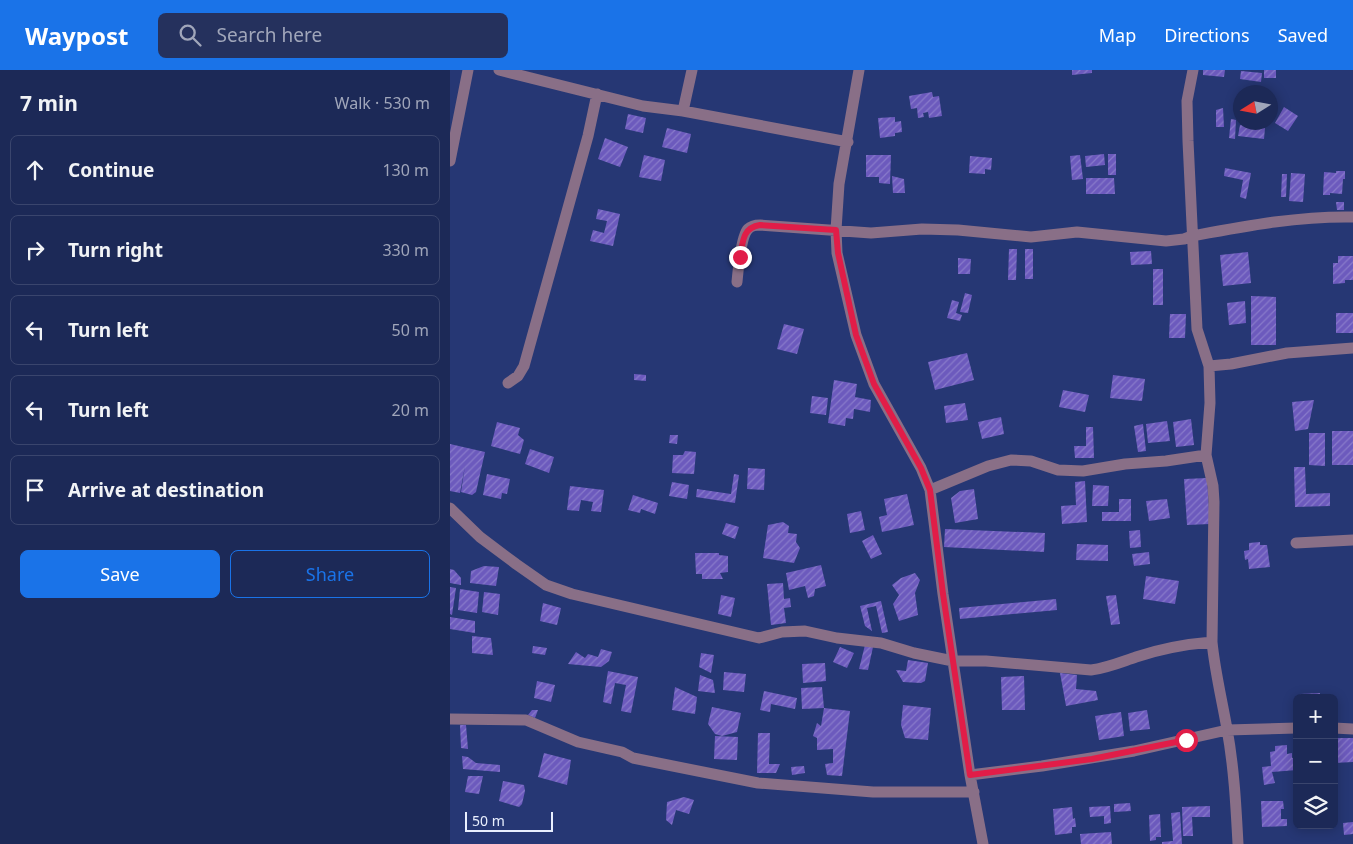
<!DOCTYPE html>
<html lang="en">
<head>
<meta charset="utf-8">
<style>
  body { margin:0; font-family:"Noto Sans",sans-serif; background:#25315d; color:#f1f3f6 }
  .controls { position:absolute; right:15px; bottom:15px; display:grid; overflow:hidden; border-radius:8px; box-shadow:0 2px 12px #0003 }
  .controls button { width:45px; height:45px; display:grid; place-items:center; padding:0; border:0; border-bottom:1px solid #3a456d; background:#1c2957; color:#f1f3f6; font:25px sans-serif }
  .compass { position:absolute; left:783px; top:15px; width:45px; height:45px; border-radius:50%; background:#1c2957; box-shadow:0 2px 12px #0003; rotate:259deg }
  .scale { position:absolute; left:15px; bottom:12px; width:88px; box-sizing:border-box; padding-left:5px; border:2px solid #e9effe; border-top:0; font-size:14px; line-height:18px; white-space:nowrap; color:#e9effe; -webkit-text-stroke:4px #263774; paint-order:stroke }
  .stop { position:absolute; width:15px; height:15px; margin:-11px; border:4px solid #e11d48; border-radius:50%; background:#fff }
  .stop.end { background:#e11d48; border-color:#fff; box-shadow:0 1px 5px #0008 }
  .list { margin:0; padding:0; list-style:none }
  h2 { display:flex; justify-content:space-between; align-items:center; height:65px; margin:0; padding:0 20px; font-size:21px }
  h2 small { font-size:16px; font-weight:400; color:#a0a6ba }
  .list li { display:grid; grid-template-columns:32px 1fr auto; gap:15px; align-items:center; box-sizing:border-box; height:70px; margin:0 10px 10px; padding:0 10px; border:1px solid #3a456d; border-radius:8px }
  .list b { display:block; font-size:19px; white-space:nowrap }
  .list em { font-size:16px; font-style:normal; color:#a0a6ba }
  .actions { display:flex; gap:10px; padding:15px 20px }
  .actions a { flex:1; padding:11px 0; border:1px solid #1a73e8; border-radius:8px; text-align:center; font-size:18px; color:#1a73e8 }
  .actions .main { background:#1a73e8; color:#fff }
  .icon { flex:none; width:28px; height:28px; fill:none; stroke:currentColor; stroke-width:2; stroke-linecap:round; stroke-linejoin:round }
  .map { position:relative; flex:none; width:903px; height:774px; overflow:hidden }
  header { display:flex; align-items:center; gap:30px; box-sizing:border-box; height:70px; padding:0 25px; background:#1a73e8; color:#fff }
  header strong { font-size:24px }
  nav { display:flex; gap:28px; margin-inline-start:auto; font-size:18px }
  .search { width:350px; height:45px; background:#25315d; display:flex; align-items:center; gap:12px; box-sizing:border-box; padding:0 18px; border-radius:8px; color:#a0a6ba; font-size:19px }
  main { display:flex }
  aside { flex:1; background:#1c2957 }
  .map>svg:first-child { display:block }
</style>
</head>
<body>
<header>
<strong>Waypost</strong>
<div class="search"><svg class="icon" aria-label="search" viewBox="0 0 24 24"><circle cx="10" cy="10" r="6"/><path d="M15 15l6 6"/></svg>Search here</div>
<nav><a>Map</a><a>Directions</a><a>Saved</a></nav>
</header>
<main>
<aside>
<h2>7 min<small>Walk · 530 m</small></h2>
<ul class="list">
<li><svg class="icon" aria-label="ahead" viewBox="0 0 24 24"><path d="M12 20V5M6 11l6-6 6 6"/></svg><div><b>Continue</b></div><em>130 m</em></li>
<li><svg class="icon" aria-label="right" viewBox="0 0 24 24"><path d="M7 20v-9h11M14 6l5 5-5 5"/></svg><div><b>Turn right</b></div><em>330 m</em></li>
<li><svg class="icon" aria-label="left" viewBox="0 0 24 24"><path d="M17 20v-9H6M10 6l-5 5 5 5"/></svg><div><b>Turn left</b></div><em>50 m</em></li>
<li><svg class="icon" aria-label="left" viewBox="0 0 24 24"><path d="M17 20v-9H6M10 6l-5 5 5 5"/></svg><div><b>Turn left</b></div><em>20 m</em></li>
<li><svg class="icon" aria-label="arrive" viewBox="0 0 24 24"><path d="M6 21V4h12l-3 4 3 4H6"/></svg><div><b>Arrive at destination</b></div></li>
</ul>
<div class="actions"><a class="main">Save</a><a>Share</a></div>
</aside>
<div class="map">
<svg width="903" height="774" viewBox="0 0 903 774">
  <defs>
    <pattern id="building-hatch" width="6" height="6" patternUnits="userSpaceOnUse" patternTransform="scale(1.25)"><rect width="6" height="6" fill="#6c5abd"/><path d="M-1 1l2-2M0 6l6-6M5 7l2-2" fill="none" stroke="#887aca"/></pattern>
  </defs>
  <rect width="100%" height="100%" fill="#263774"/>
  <path fill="url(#building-hatch)" d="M622,0H642V3L622,5Z
    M753,0H775L774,7L753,5Z
    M814,0H826V8H814Z
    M791,1L812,3L811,12L790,9Z
    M482,22L483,27L489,26L492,46L479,48L478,42L473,43L474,47L468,48L467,38L461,39L459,26Z
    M834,37L848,46L838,61L825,53Z
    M773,38L774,57H766V40Z
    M178,44L196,48L193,63L175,59Z
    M445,47V52L451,51L452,62L445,63V66L430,68L428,48Z
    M781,49L786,50L785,69L779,68Z
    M790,55L815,58L814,69L788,66Z
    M217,58L241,64L237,83L212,77Z
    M155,68L178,77L170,97L148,89Z
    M654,84L655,95L636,97L635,86Z
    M658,84H666V105H658Z
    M194,85L215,90L211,111L189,107Z
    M416,85H441L440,114L429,113V107H416Z
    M630,85L633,109L622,110L620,86Z
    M520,86L542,88L541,100L535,99V104L519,103Z
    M775,98L801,103L796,129L790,127L793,110L774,106Z
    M886,101H895V109H893L892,124L880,123V125H873L874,102L886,103Z
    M841,103L855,104L853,132L839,131Z
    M832,104H837L836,127H831Z
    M442,106L454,109L455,123H443Z
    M636,108H664L665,124H636Z
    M886,132H894V140H887Z
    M148,139L170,144L163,176L140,171L143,160L154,163L157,151L146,149Z
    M559,179H567L566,210H558Z
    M575,179H583V209H575Z
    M701,181L702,194L681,195L680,182Z
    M798,182L801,213L773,216L770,185Z
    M888,186H903V210H895V213L883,214V193H888Z
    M508,188L521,189L520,204H508Z
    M703,199H713V235H703Z
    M515,223L522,225L518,243L510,242Z
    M801,226L826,227V275H801Z
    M502,230L509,232L506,243L512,245L510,251L497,248Z
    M795,231L796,253L779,255L777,233Z
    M886,243H903V263H886Z
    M720,244H736L735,268H719Z
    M334,254L354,259L347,284L327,279Z
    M517,283L524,310L485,320L478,292Z
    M184,304L196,305V311L184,310Z
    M663,305L695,309L692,331L660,328Z
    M384,310L407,314L405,327L421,330L420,342L404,339L403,349L396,348L395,356L378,353Z
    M613,320L639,325L635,342L609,337Z
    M362,326L378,328L376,345L360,343Z
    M864,330L858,359L845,361L842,332Z
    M515,333L518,350L496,353L494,336Z
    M551,347L554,364L532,369L528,352Z
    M741,349L744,375L726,377L723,352Z
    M717,351L720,371L698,373L696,354Z
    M47,352L70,358L68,365L74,370L70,384L41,376Z
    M693,354L696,381L688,382L684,356Z
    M636,357H643L644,388H625L624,376H636Z
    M882,361H903V395H882Z
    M859,363H875V396L859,395Z
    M220,365H228L227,374L219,373Z
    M0,374L35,382L26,422L22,425L11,422L15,396L10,423L0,421Z
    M80,379L104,387L99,403L75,394Z
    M235,381L246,382L244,404L222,403L223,385H233Z
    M844,397H855L856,424L880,423V436L845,437Z
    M298,398L315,399L314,420L297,419Z
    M37,404L60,409L57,424L52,423L51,429L33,425Z
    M284,404L289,405L285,433L246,427L247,419L281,424Z
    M757,408L760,454L737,455L734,409Z
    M635,411L637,452L612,454L611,436L626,435L625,412Z
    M222,412L239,415L237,429L219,426Z
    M643,415L659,416L658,436H642Z
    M120,416L154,420L151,442L141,441L143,432L131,430L129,441L117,440Z
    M524,419L528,449L505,453L501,428L510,421Z
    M457,424L464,455L432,462L429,447L437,445L434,429Z
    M183,425L208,433L205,444L191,439L190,443L178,440Z
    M669,429H681V451H652V442H669Z
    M717,429L720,448L699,451L696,431Z
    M411,441L415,460L400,463L397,444Z
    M333,452L339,456L338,463L347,464L346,472L350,478L344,493L313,488L318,455Z
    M276,453L289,457L285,469L272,464Z
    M495,459L595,463L594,482L494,477Z
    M690,460L691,477L680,478L679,461Z
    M423,465L432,484L421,489L412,471Z
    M810,472V475H817L820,497L799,499L798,489L795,490L794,481L799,480V473Z
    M627,474L658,475V491L626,490Z
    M699,482L700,494L684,496L682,484Z
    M245,483H269V485L278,486V502L270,503L273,509H252V504H246Z
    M371,495L376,516L365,519L364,526L358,528L355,516L339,520L336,503Z
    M34,496L49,497L46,516L20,513L21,501Z
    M0,499L4,500L11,508V515L0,513Z
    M465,503L470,510L465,523L468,545L449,551L443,534L449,525L442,515L451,508Z
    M696,506L729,511L725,534L693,529Z
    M333,513L334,529L340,528L341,537L334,538L336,553L321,555L317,514Z
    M0,517L6,518L2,545L0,544Z
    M10,519L29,522L27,543L8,540Z
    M34,522L50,524L48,545L32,542Z
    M271,525L285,528L281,547L268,544Z
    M666,525L670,554L661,555L656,526Z
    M606,529L607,540L510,549L509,538Z
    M431,531L438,562L432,563L426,536L417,538L422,561L415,556L410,536Z
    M93,533L111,538L107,555L90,551Z
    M0,547L25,551V563L0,559Z
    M22,566L41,568L43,585L22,583Z
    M416,571L423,577L418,600L409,599Z
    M83,576L97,578L95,585L82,583Z
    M390,577L404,583L397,598L383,592Z
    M151,579L162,582L159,591L151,597L118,594L126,582L135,588L138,584L148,587Z
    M251,583L264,585L261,603L249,597Z
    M458,590L478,593L475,611L471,613L453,612L446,600L456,601Z
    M375,593L376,611L353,613L352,594Z
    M158,601L188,607L181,643L171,641L176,615L165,613L161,634L153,632Z
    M274,602L296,604L294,622L273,620Z
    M610,603L627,605L626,619L646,621L648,630L616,636Z
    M250,605L263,610L265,623L248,621Z
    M574,606L575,640H552L551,607Z
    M87,611L105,615L101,632L84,628Z
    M225,617L247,627L245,644L222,640Z
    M372,617L374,638L352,639L351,618Z
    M314,621L347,628L345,639L321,634L320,642L310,640Z
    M870,623V628H850V624Z
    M453,635L481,638L478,670L455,668L451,655Z
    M262,637L291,643L287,662L272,666L265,664L258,654Z
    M374,638L400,641L392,706L377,705L375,694L383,693V679L367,680V668L363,666L367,653L371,656Z
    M82,640H88L85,648L78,645Z
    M697,640L700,659L680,661L678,643Z
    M671,642L674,666L649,670L645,646Z
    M10,655H16L18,679L11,678Z
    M308,663H320L319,694H330L326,703H307Z
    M265,666L288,667L287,690L264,689Z
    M884,668H903V692L884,693Z
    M837,675V684L842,683V688L847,687V700L822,702L825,713L814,715L812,697L821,696L820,682L825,681V676Z
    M94,683L121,690L117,715L88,707Z
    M12,686L18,687L26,693L50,695V702L13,699Z
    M354,696L355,703L342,705L341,697Z
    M18,706H33L29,724L15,722Z
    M53,711L74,715L75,721L72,734L69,737L49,731Z
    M234,727L244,730L239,744L226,740L222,755L216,750L217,732Z
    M811,731H833L834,739H831V749H837V756L812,757Z
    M680,733L681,741L664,742V734Z
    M660,736L661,753L654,754V746L640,747L639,737Z
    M760,736V747H742L743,766H733L732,737Z
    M622,737L623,749L625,748L626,757H622V763L605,765L603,739Z
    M730,742L732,774H712V772L723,771L721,743Z
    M710,744L711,767H706V770L700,771L699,745Z
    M903,752V764L894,765L893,753Z
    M661,762L662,774H631L630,764Z"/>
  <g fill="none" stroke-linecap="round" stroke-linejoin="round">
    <path stroke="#896f87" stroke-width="11" d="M49,0L193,36L233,41L398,72
      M409,0L389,114L386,160L387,183L406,265L424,314L471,398L480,420L493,524L520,705L533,774
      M743,0L737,31L738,71L747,259L759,296
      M233,41L242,0
      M0,91L18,0
      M287,212C288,201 291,166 298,159C301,156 305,155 310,155L421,163L472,159L508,160L581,167L627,162L716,171L734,169L742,166C796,156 848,146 903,147
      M58,313L68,306L74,296L138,66L147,24
      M480,420L538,396L561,390L581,391L608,400L633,401L675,394L716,391L756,385
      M0,438L30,467L66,494L96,515L122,524L309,568L332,562L355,561L387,568L431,573L464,583L503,591H536L641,600C657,598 671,592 686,587C710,579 737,574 762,572
      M846,473L903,470
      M0,649L76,650L128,672L172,682L183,688L308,713L423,722H524
      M884,658L903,659
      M520,705L592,696L684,681L777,660L847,658
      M788,774C786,736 784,697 777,659C772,630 765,602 762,572L764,432L763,416L756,385L760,333L759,296L781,294L837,283L903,278"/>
  </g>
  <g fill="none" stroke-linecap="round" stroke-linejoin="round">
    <path stroke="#e11d48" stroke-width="6" d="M290,187C293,172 292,158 310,155L386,160L388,183L406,265L424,314L471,398L480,420L493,524L520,705L642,689L736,670"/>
  </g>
</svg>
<div class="controls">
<button>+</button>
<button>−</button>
<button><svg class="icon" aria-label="layers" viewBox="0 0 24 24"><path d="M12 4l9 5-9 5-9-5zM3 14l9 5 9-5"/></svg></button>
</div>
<svg class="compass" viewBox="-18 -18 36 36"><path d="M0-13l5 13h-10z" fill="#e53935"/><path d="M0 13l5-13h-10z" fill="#a0a6ba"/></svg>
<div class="scale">50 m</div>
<div class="stop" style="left:736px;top:670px"></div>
<div class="stop end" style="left:290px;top:187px"></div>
</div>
</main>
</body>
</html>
